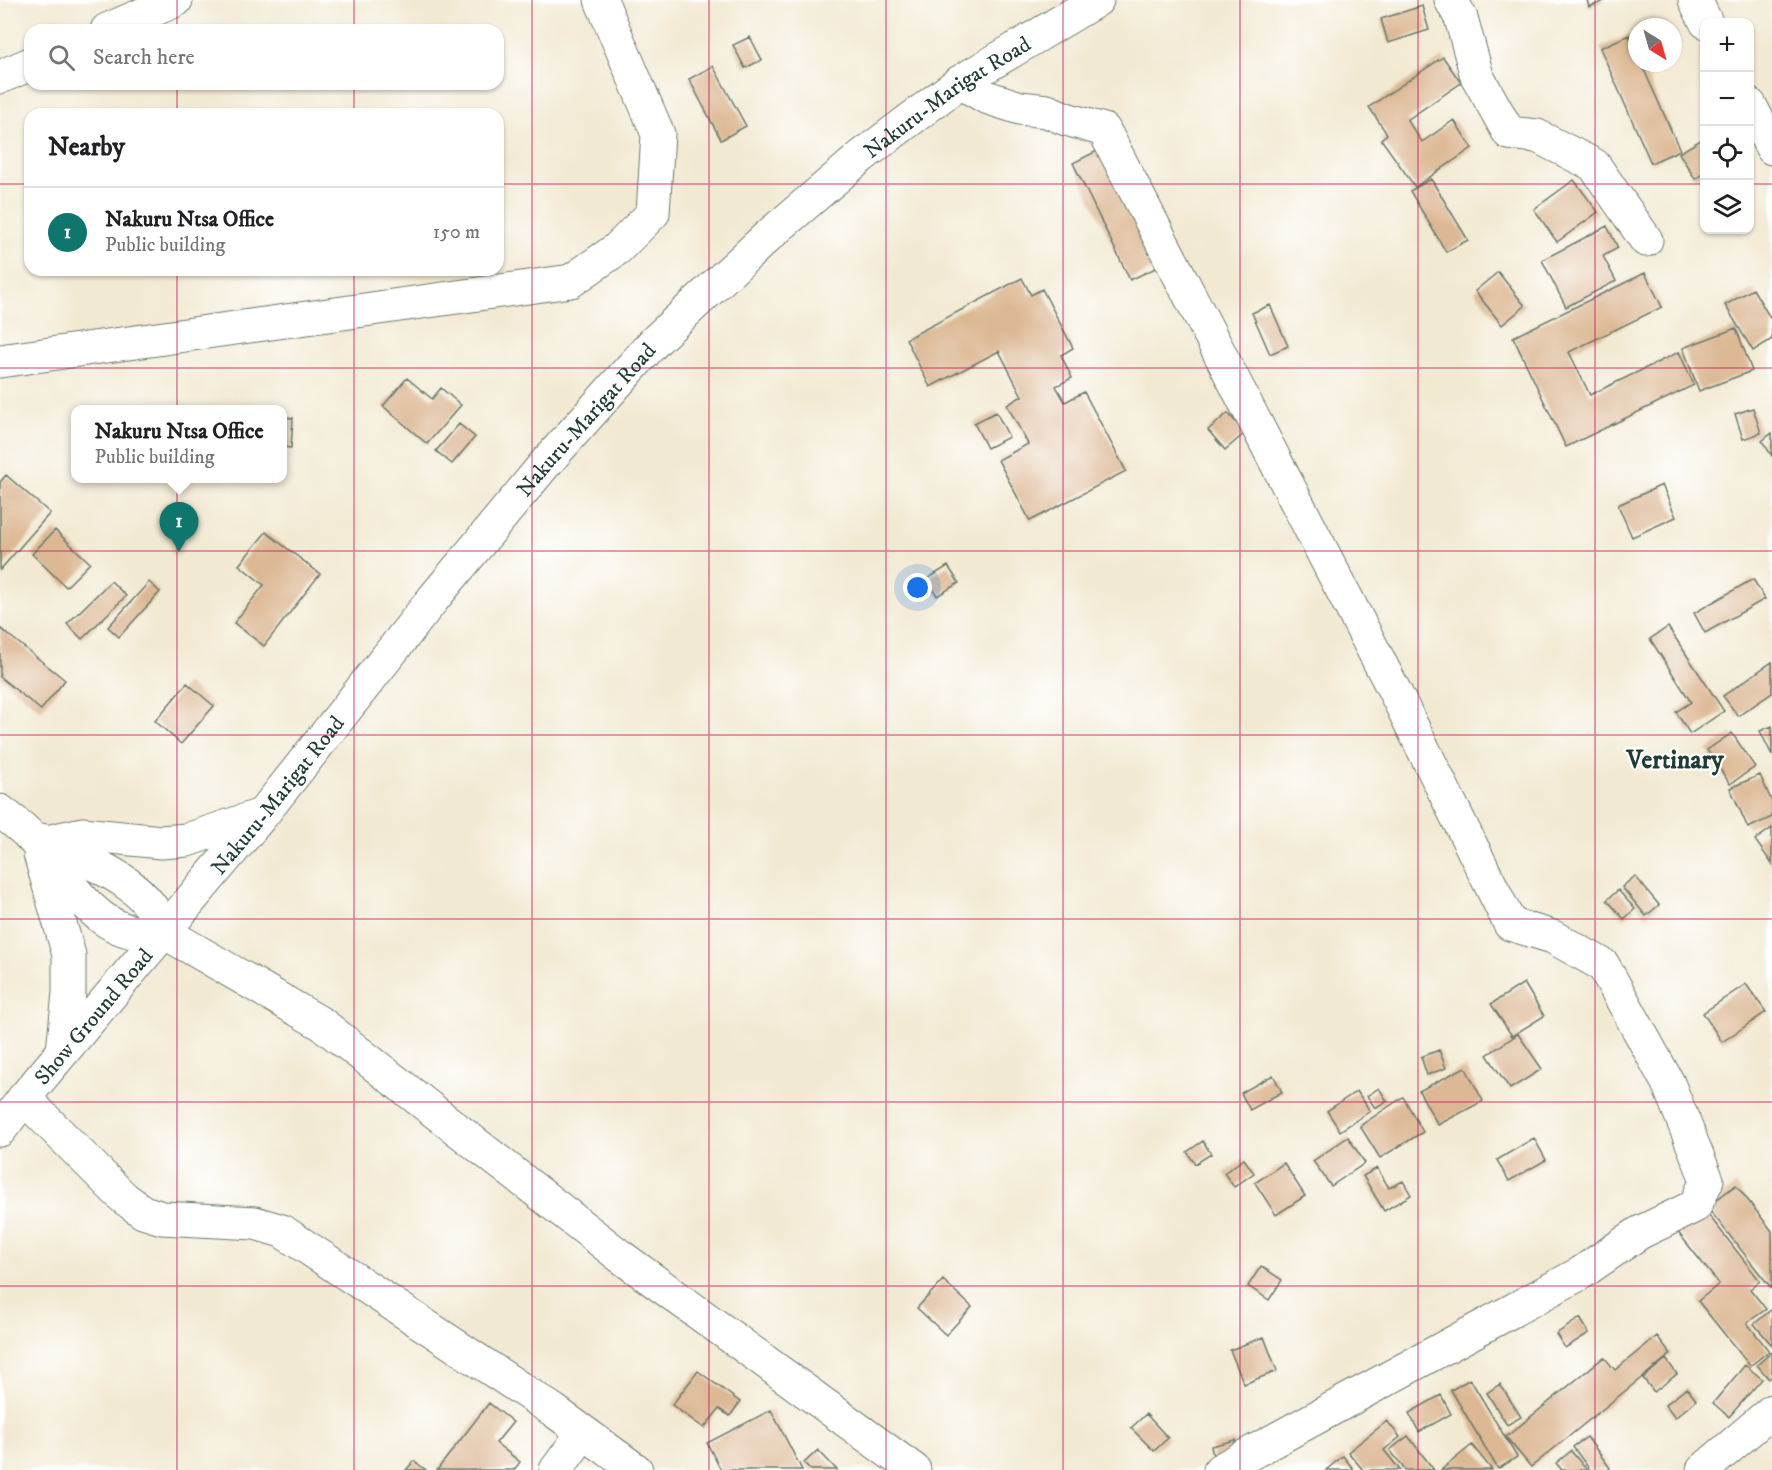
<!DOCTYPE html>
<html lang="en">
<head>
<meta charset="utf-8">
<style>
  body { margin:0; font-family:"IM FELL DW Pica",serif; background:#f2f2f2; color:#202124 }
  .controls { position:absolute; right:18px; top:18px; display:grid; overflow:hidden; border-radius:12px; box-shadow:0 2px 4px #0004 }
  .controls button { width:54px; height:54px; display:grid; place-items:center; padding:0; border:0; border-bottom:2px solid #e0e0e0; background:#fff; color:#202124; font:30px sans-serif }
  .compass { position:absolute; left:1628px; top:18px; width:54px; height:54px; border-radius:50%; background:#fff; box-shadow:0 2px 4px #0004; rotate:143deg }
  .you { position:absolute; left:918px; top:588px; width:21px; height:21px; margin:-15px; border:4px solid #fff; border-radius:50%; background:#1a73e8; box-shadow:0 0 0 9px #1a73e833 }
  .badge { display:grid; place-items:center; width:39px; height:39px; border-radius:50%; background:#0f766e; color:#fff; font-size:20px; font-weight:700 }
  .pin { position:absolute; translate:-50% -50px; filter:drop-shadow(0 2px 3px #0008) }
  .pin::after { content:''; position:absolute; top:32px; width:21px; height:18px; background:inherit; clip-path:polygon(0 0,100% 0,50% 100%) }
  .popup { position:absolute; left:71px; top:405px; width:216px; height:78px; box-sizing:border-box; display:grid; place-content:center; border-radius:12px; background:#fff; filter:drop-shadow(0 2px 4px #0005); font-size:20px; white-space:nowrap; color:#757577 }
  .popup b { font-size:22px; color:#202124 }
  .popup::after { content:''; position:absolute; left:50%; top:100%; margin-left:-12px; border:12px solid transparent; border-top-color:#fff }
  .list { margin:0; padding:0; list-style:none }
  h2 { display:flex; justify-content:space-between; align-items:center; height:78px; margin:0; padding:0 24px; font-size:26px }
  h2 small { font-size:20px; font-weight:400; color:#757577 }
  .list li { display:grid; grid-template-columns:39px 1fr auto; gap:18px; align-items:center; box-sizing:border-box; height:90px; padding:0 24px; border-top:2px solid #e0e0e0 }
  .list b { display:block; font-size:22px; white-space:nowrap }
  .list p { margin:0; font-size:20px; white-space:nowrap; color:#757577 }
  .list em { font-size:20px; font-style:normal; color:#757577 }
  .icon { flex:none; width:33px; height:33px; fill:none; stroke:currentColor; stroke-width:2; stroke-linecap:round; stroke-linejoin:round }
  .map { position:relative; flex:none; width:1772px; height:1470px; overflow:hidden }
  .search { position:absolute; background:#fff; box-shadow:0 2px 4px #0004; left:24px; top:24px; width:480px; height:66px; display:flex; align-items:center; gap:15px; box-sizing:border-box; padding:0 21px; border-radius:18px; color:#757577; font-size:22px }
  .panel { position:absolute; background:#fff; box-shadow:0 2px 4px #0004; left:24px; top:108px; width:480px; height:168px; border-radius:18px }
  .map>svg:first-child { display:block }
</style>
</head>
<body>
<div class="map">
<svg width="1772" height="1470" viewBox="0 0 1772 1470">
  <rect width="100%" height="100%" fill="#fff"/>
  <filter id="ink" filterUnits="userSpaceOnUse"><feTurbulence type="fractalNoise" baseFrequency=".0167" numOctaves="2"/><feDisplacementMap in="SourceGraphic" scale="12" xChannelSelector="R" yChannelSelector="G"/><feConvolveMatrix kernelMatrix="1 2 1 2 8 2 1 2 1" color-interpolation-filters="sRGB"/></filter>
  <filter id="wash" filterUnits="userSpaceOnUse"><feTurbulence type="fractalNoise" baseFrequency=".008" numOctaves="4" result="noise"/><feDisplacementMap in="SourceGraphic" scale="24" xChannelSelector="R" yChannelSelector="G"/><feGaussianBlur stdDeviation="1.35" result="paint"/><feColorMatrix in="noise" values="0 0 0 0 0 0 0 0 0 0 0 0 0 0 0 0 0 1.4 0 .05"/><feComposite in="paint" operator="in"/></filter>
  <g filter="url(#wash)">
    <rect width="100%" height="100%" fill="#f2e9d2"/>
    <g id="blocks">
      <path fill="#dcb793" d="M1587,0H1607L1589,7Z
        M1422,6L1429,30L1388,43L1381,19Z
        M1629,35L1637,54V63H1641L1680,150L1651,163L1600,48Z
        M750,37L762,60L745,68L733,45Z
        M1443,57L1461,83L1407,120L1422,142L1454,120L1472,148L1415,187L1381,139L1387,134L1369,107Z
        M713,66L746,126L721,140L689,79Z
        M1704,138V173L1695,179L1679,153Z
        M1101,149L1158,267L1130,280L1073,163Z
        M1431,179L1468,240L1446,252L1410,191Z
        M1574,180L1598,212L1557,242L1534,209Z
        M1607,226L1618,248L1603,256L1616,281L1566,307L1542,260Z
        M1498,272L1525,306L1502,325L1475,291Z
        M1645,273L1662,307L1569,352L1590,395L1679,352L1694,385L1566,447L1513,337Z
        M1022,278L1031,295L1042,289L1073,348L1061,355L1072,378L1056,386L1065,402L1084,392L1126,471L1030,521L998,460L1028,444L1007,405L1022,396L999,351L930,387L906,339Z
        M1753,289L1772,321V339L1753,351L1725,305Z
        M1270,305L1288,346L1270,354L1252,313Z
        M1736,328L1752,371L1699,391L1683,348Z
        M407,378L432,399L441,388L461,405L427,444L383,406Z
        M1753,408L1761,433L1743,439L1735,414Z
        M996,412L1009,437L987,448L974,423Z
        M1228,413L1245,433L1225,450L1208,430Z
        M282,417L293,418L291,448L282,447Z
        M459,424L475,437L452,464L436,451Z
        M1772,433V456L1762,441Z
        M6,475L50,513L0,570V482Z
        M1662,485L1676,517L1632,537L1618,505Z
        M55,530L90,563L66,587L32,554Z
        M266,532L320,574L264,646L234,623L264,585L239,565Z
        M948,566L959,583L937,596L927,579Z
        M1753,579L1765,599L1705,633L1694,613Z
        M111,581L126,596L82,639L67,624Z
        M149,582L160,592L119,637L108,627Z
        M1668,627L1724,711L1690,734L1676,712L1691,702L1650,639Z
        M0,628L65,680L41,710L0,677Z
        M1772,662V693L1738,716L1723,696Z
        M187,683L214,706L181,744L155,721Z
        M1772,726V755L1760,731Z
        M1732,733L1755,767L1730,784L1707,750Z
        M1760,775L1772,802V817L1748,828L1730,788Z
        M1772,828V864L1755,840Z
        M1635,876L1659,905L1646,916L1622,887Z
        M1618,890L1635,909L1624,919L1607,900Z
        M1524,983L1544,1016L1512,1036L1491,1004Z
        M1746,984L1766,1012L1722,1042L1703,1013Z
        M1518,1034L1542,1069L1510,1089L1487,1055Z
        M1439,1050L1446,1068L1427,1075L1421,1057Z
        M1465,1067L1483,1101L1438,1125L1419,1091Z
        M1273,1075L1282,1092L1250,1110L1241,1093Z
        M1379,1088L1387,1101L1375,1108L1367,1096Z
        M1357,1091L1370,1111L1340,1131L1327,1111Z
        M1403,1097L1423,1132L1380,1158L1360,1126Z
        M1348,1137L1365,1163L1331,1186L1313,1161Z
        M1534,1138L1546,1160L1509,1181L1497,1160Z
        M1203,1141L1211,1154L1195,1164L1187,1152Z
        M1244,1159L1254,1173L1234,1187L1224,1173Z
        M1284,1163L1305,1196L1276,1215L1255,1183Z
        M1377,1168L1389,1188L1403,1181L1411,1195L1384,1211L1363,1176Z
        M1736,1185L1772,1231V1289L1707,1207Z
        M1704,1209L1760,1281L1750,1289L1766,1309L1747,1323L1769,1351L1750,1366L1698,1301L1719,1284L1677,1231Z
        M1261,1266L1282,1280L1269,1300L1248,1286Z
        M943,1280L972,1307L946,1335L917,1308Z
        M1772,1309V1345L1754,1324Z
        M1580,1318L1589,1333L1565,1348L1556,1334Z
        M1657,1336L1671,1354L1531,1467L1506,1437L1604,1357L1615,1370Z
        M1264,1337L1277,1371L1244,1384L1230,1350Z
        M1772,1352V1376L1769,1379L1757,1365Z
        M1666,1359L1677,1374L1654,1392L1643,1378Z
        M1745,1365L1762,1379L1729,1417L1713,1403Z
        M698,1371L740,1402L730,1416L719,1409L704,1428L672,1405Z
        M1470,1379L1517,1457L1498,1469L1451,1390Z
        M1500,1384L1521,1417L1507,1425L1487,1393Z
        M1687,1388L1696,1400L1675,1418L1665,1405Z
        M1441,1395L1451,1414L1419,1432L1409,1413Z
        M489,1403L513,1422L496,1443L520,1462L514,1470H437Z
        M771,1410L802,1470H721L707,1443Z
        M1146,1414L1168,1438L1154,1451L1131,1428Z
        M1387,1421L1400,1437L1384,1450L1400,1470H1363L1348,1452Z
        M1408,1436L1434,1470H1405L1390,1450Z
        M1587,1437L1610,1468L1608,1470H1590L1573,1447Z
        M1235,1440L1239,1456L1214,1461L1211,1446Z
        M1472,1445L1492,1470H1441Z
        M818,1450L837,1470H811L804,1463Z
        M1571,1451L1587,1470H1562L1556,1463Z
        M1343,1456L1354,1470H1326Z
        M414,1461L426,1470H406Z"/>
    </g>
  </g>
  <g filter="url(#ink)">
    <use href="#blocks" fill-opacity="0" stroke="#69796b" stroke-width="1.5"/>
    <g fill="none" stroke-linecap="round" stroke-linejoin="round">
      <g stroke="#69796b" stroke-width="35">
        <path id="minor" d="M1451,0L1461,18L1477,76L1509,133L1537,136L1594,165L1646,240
          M1695,0L1706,22
          M107,30L176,0
          M0,77L30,64
          M960,82L986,97L1020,108L1047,111L1066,119L1104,130L1395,692L1510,924L1553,937L1603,965L1668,1083L1707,1180L1695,1206L1639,1233L1581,1273L1220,1470
          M1750,105L1772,148
          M0,361L571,281L617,249L653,213L658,134L601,0
          M164,932L322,1024L620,1256L914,1470
          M24,1098L124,1198L143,1212L162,1218L255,1223L282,1231L553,1410L636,1470
          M556,1470L583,1433
          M1703,1470L1772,1411"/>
      </g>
      <g stroke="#69796b" stroke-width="35">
        <g id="major">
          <path d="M0,811C10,819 21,826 29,835C71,876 94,944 164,932"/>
          <path d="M41,840C87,862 147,879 164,932"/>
          <path d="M46,842L82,834L161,842L187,840L261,815"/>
          <path d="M40,854L69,955V993L63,1051"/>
          <path id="s1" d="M0,1130L24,1098L262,815L433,599L544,465L655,341L768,236L862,156L960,82L1097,0"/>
        </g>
      </g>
      <use href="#minor" stroke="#fff" stroke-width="33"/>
      <use href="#major" stroke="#fff" stroke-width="33"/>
    </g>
  </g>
  <path fill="none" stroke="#c2185b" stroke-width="1.5" stroke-opacity="0.55" d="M177,0V30M354,0V30M532,0V1470M709,0V1470M886,0V1470M1063,0V1470M1240,0V1470M1418,0V1470M1595,0V1470M177,84V114M354,84V114M0,184H30M498,184H1704M1750,184H1772M177,270V1470M354,270V1470M0,368H1772M0,551H1772M0,735H1772M0,919H1772M0,1102H1772M0,1286H1772"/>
  <g text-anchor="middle" stroke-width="4.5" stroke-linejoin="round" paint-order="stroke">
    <g font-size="22" fill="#1f3d34" stroke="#fff">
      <text dy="8" stroke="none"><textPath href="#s1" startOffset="1407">Nakuru-Marigat Road</textPath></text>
      <text dy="8" stroke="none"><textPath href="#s1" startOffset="921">Nakuru-Marigat Road</textPath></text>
      <text dy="8" stroke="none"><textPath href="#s1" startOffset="435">Nakuru-Marigat Road</textPath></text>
      <text dy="8" stroke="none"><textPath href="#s1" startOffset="147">Show Ground Road</textPath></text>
    </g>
    <g font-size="26" font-weight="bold" fill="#1f3d34" stroke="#fff">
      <text x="1675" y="768">Vertinary</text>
    </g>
  </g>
</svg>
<div class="controls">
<button>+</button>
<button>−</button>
<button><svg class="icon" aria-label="locate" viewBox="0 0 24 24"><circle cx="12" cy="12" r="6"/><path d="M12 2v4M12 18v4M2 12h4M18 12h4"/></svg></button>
<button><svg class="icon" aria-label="layers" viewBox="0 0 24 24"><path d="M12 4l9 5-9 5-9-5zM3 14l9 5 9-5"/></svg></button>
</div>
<svg class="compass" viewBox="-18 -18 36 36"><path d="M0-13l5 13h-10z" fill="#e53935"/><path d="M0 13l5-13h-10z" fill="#757577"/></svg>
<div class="you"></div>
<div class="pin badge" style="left:179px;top:552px">1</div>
<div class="popup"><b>Nakuru Ntsa Office</b>Public building</div>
<div class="search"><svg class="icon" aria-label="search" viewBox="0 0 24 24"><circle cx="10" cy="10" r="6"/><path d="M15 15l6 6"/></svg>Search here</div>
<section class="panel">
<h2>Nearby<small></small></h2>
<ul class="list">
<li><span class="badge">1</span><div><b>Nakuru Ntsa Office</b><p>Public building</p></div><em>150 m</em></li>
</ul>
</section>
</div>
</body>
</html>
